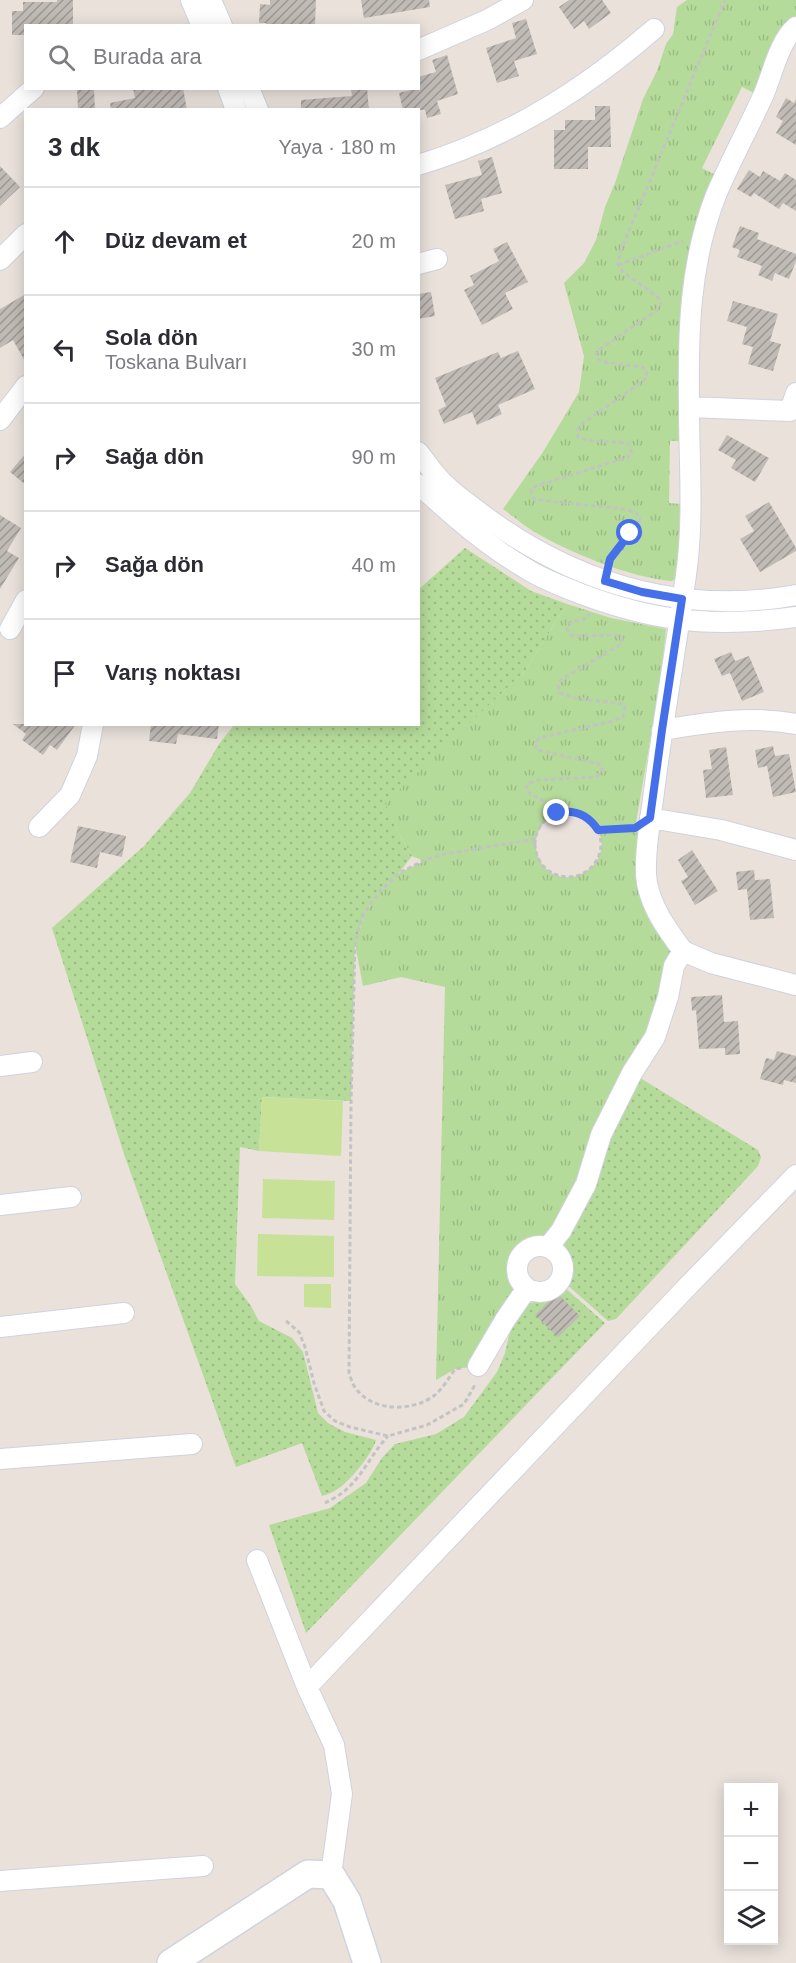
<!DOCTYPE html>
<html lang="tr">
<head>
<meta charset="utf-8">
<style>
  body { margin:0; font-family:Helvetica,sans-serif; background:#f7f7f7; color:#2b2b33 }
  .controls { position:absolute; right:18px; bottom:18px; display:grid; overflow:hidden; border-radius:0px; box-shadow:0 3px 15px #0003 }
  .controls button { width:54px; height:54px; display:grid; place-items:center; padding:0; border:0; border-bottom:2px solid #e1e1e2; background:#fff; color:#2b2b33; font:30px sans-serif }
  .stop { position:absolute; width:18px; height:18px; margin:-14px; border:4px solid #4670e9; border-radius:50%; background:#fff }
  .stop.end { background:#4670e9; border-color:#fff; box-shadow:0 2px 6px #0008 }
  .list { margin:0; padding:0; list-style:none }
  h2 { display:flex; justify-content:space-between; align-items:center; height:78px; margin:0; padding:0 24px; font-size:26px }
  h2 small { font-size:20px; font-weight:400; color:#7c7c81 }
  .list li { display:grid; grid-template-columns:39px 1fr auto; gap:18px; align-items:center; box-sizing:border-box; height:108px; padding:0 24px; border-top:2px solid #e1e1e2 }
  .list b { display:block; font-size:22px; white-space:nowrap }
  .list p { margin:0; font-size:20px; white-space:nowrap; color:#7c7c81 }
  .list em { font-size:20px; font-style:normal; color:#7c7c81 }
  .icon { flex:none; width:33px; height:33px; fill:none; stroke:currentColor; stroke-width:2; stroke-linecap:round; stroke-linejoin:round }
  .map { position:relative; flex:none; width:796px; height:1963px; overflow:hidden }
  .search { position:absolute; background:#fff; box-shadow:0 3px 15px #0003; left:24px; top:24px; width:396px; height:66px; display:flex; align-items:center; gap:15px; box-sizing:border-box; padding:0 21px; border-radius:0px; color:#7c7c81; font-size:22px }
  .panel { position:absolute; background:#fff; box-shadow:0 3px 15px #0003; left:24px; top:108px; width:396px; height:618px; border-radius:0px }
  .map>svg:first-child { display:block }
</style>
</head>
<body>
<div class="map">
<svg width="796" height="1963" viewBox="0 0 796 1963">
  <defs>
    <pattern id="grass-dots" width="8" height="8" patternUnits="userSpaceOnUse" patternTransform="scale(1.5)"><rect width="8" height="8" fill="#b5db9a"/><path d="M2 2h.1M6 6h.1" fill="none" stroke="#9cbc85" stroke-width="1.8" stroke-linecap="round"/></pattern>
    <pattern id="park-tufts" width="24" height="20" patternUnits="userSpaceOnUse" patternTransform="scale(1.5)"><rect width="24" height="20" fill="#b5db9a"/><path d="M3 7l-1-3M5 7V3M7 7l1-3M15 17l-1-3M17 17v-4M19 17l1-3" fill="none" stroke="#9cbc85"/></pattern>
    <pattern id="building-hatch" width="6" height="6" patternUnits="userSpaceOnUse" patternTransform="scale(1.5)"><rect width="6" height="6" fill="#c1bbb6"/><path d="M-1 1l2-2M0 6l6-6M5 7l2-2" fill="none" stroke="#9d9894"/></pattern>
  </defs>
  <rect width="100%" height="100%" fill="#e9e1da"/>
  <path fill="url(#grass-dots)" d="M465,548L531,591L567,604L525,671L386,803L395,826L412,856L399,873L381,890L366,910L355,944L351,1101L262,1097L259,1151L240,1147L235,1284L251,1306L259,1321L292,1338L303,1352L318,1413L328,1423L345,1432L376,1440C373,1453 348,1484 336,1490C332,1493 327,1494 322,1496L302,1443L236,1467L125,1157L52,928L144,846L190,793L219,744L234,725L418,724L419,589Z
    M632,1073L758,1150L761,1157L758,1166L616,1319L608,1321L564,1282C566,1273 568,1265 565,1256C563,1251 560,1248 558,1242Z
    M564,1287L605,1323L306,1633L269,1525L330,1508L366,1483L382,1458L395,1444L436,1434L464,1417L497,1372L505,1353L511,1327L527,1304L552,1297Z"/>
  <path fill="url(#park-tufts)" fill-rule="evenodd" d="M687,0H796V16L783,31L758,95L742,87L702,168L718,176L682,441H670L669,503L681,504L678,577L672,581C631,578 568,552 533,531C522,524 513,516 503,509L543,452L579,392L584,356L564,283L584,263L596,240L605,207L615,183L643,99L657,71L666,44L673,34L677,7Z
    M567,604L611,618L666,629L661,678L635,828L648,853L667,929L674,966L586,1184L540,1246L526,1250L521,1256L517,1270L522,1283L478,1366L455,1369L436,1380L445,987L401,977L363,986L355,944L366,910L381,890L399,873L424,861L412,856L395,826L385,803L525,671ZM564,812C591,812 612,837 596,862C591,869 584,873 577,876C534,887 517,823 564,812Z"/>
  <path fill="#c7e297" d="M262,1097L343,1101L341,1156L259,1151Z
    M263,1179L335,1181L334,1220L262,1218Z
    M258,1234L334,1236V1277L257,1276Z
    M304,1284H331V1308L304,1307Z"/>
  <path fill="url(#building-hatch)" d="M57,0H73V26H26V35H12V11H23V2H57Z
    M270,0H316L315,24L266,26V23H259L260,4L270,5Z
    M361,0H429L430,7L364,18Z
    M569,0H602L611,13L589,29L584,21L574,29L559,7Z
    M526,19L537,54L514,61L519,76L497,83L486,48L516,38L512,23Z
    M447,55L458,94L437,101L441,114L427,118L425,110H403L399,93L418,88V77L436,72L432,60Z
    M77,88H94L95,110H78Z
    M133,88H183L187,110H111L110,103L135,98Z
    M351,88H367L369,110H301V100L352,96Z
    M786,98L794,103L796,99V145L776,133L783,121L776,117Z
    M595,106H610L611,147H588V169H554V130H565V120H595Z
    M492,157L502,193L481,199L484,211L455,219L445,185L482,175L478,161Z
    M0,166L20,187L0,206Z
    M749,170L760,177L763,171L780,181L785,173L796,180V211L783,203L779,209L754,193L751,197L737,189Z
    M740,226L759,233L757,239L796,254V261L789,279L775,273L772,281L758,275L762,266L737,257L740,250L732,247Z
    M507,242L528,282L505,293L513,309L482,325L464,290L474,285L470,276L499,261L493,249Z
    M431,292L435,316L418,319V294Z
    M26,294V363L13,340L0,348V309Z
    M733,301L778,314L770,341L781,344L773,371L748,364L753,347L742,344L747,327L727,321Z
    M518,351L535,389L498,405L502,414L477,425L472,412L444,424L438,410L446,406L435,378L498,352L501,358Z
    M727,435L769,458L755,482L731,468L736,460L718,450Z
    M26,453V485L10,472Z
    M769,502L796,548V551L760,572L740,539L754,531L745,516Z
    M0,515L21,528L7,551L19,558L0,589Z
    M731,652L735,661L749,656L764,692L742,701L730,673L722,676L714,659Z
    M13,724H76L57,750L50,745L43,755L22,740L26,734Z
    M151,724H219L217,739L178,734L176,744L149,741Z
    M773,746L775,756L789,754L796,792L773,797L767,766L758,768L755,750Z
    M726,747L733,795L706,798L703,770L712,769L709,750Z
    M78,826L126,836L122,857L100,852L97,868L70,862Z
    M692,850L718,891L695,905L681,881L688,877L678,860Z
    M754,870L755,880L770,879L774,918L750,920L747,889L738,890L736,872Z
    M722,995L724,1022L738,1021L740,1054L725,1055V1048L699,1049L696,1010L692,1011L691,997Z
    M777,1051L796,1056V1083L784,1080L783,1085L760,1079L766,1058L774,1060Z
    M557,1293L580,1316L558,1337L535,1315Z"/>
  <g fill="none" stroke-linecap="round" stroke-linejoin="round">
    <g stroke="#cfd3df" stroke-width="22">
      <path id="minor" d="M191,0L202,26
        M211,0L222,26
        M418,50L487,20L523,0
        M228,88L236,110
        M249,88L258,110
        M0,118L34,88
        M418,165C507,139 585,89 654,29
        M0,260L26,234
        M418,264L437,259
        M689,407C688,334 689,264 716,195C730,162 748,129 763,96C772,76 779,41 796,27
        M0,420L26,386
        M418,452C424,459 429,467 435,474C451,493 474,508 494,523C583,586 687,615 796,595
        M418,484C453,516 488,547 530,571C547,581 566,588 584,595C614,606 646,615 677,619C712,624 761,622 796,617
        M10,629L26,600
        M662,730C706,723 751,715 796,724
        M650,818L721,830L796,850
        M39,827L70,795L87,756L93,724
        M683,951L711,963L796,985
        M0,1066L32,1062
        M0,1205L71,1197
        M517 1269a23 23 0 1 1 46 0a23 23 0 1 1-46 0Z
        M548,1247L561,1231L586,1184L601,1135L632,1073L655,1037L668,997L674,966L683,951C667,929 652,909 647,883C643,860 651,816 654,792C663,720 676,648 686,575C694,520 689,462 689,407L790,411L796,393
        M0,1327L124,1313
        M478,1366L505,1320L527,1288
        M0,1459L192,1444
        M257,1560L307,1687L334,1745L342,1794L331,1875
        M307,1687L686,1288L796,1175
        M0,1881L203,1866"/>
    </g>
    <g stroke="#cfd3df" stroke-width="30">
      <path id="secondary" d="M171,1963L308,1874L331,1875L347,1901L367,1963"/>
    </g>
    <path stroke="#c3c3c3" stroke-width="3" stroke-dasharray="4.5 3" stroke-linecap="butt" d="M618,265L683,241
      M609,565C613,546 632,536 640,520L637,513L624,509L538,500L534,499L531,490L536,486L628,457L632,453L629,444C612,440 594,444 578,437L577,430L583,423L642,382L647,377L646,370L642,367L603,362L597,358L596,352L656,311L660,306L661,301L658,297L623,272L618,265L621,250L725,0
      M535 844a33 33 0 1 1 66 0a33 33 0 1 1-66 0Z
      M564,812L529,793L526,790L527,784L538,780L596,777L603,770L599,764L537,750L535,744L539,738L613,721L623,717L625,709L623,704L574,698L560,693L558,685L562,679L620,645L622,638L616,635L572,636L567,629L572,621L583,620L590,614
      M598,830L632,829
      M286,1321L299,1332L305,1347L314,1383L324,1411L335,1421L350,1427L388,1436L427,1425L464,1404L476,1383
      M461,1368L455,1369C449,1378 443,1388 435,1395C413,1412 375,1412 357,1390C353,1386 351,1379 349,1373L351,1101L355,944L359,926L366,910L381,890L399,873L425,860L444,854L535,839
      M325,1503C330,1500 337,1497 342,1493C362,1478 371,1454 388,1436"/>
    <use href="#minor" stroke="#fff" stroke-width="20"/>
    <use href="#secondary" stroke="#fff" stroke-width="27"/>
  </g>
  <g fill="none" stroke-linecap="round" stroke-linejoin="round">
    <path stroke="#4670e9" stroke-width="8" d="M557,813C575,809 588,815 598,830L635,828L650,818L662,730L682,599L642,592L605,581L610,559L630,533"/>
  </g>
</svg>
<div class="controls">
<button>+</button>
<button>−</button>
<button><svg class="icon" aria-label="layers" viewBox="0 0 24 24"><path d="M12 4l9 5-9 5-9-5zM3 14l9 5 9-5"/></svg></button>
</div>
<div class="stop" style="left:630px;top:533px"></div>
<div class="stop end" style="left:557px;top:813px"></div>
<div class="search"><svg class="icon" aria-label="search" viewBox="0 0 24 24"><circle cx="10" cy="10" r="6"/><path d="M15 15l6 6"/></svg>Burada ara</div>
<section class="panel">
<h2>3 dk<small>Yaya · 180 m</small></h2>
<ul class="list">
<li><svg class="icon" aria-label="ahead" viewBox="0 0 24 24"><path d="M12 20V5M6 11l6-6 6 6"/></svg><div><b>Düz devam et</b></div><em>20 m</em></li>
<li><svg class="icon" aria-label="left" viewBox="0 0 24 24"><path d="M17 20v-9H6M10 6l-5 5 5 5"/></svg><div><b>Sola dön</b><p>Toskana Bulvarı</p></div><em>30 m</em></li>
<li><svg class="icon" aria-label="right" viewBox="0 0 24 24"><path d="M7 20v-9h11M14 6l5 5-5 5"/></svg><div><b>Sağa dön</b></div><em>90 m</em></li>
<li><svg class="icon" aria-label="right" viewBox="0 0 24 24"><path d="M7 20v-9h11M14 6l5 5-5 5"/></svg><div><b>Sağa dön</b></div><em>40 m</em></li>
<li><svg class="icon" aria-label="arrive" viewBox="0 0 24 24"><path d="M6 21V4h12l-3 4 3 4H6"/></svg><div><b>Varış noktası</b></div></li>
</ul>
</section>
</div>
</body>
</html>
